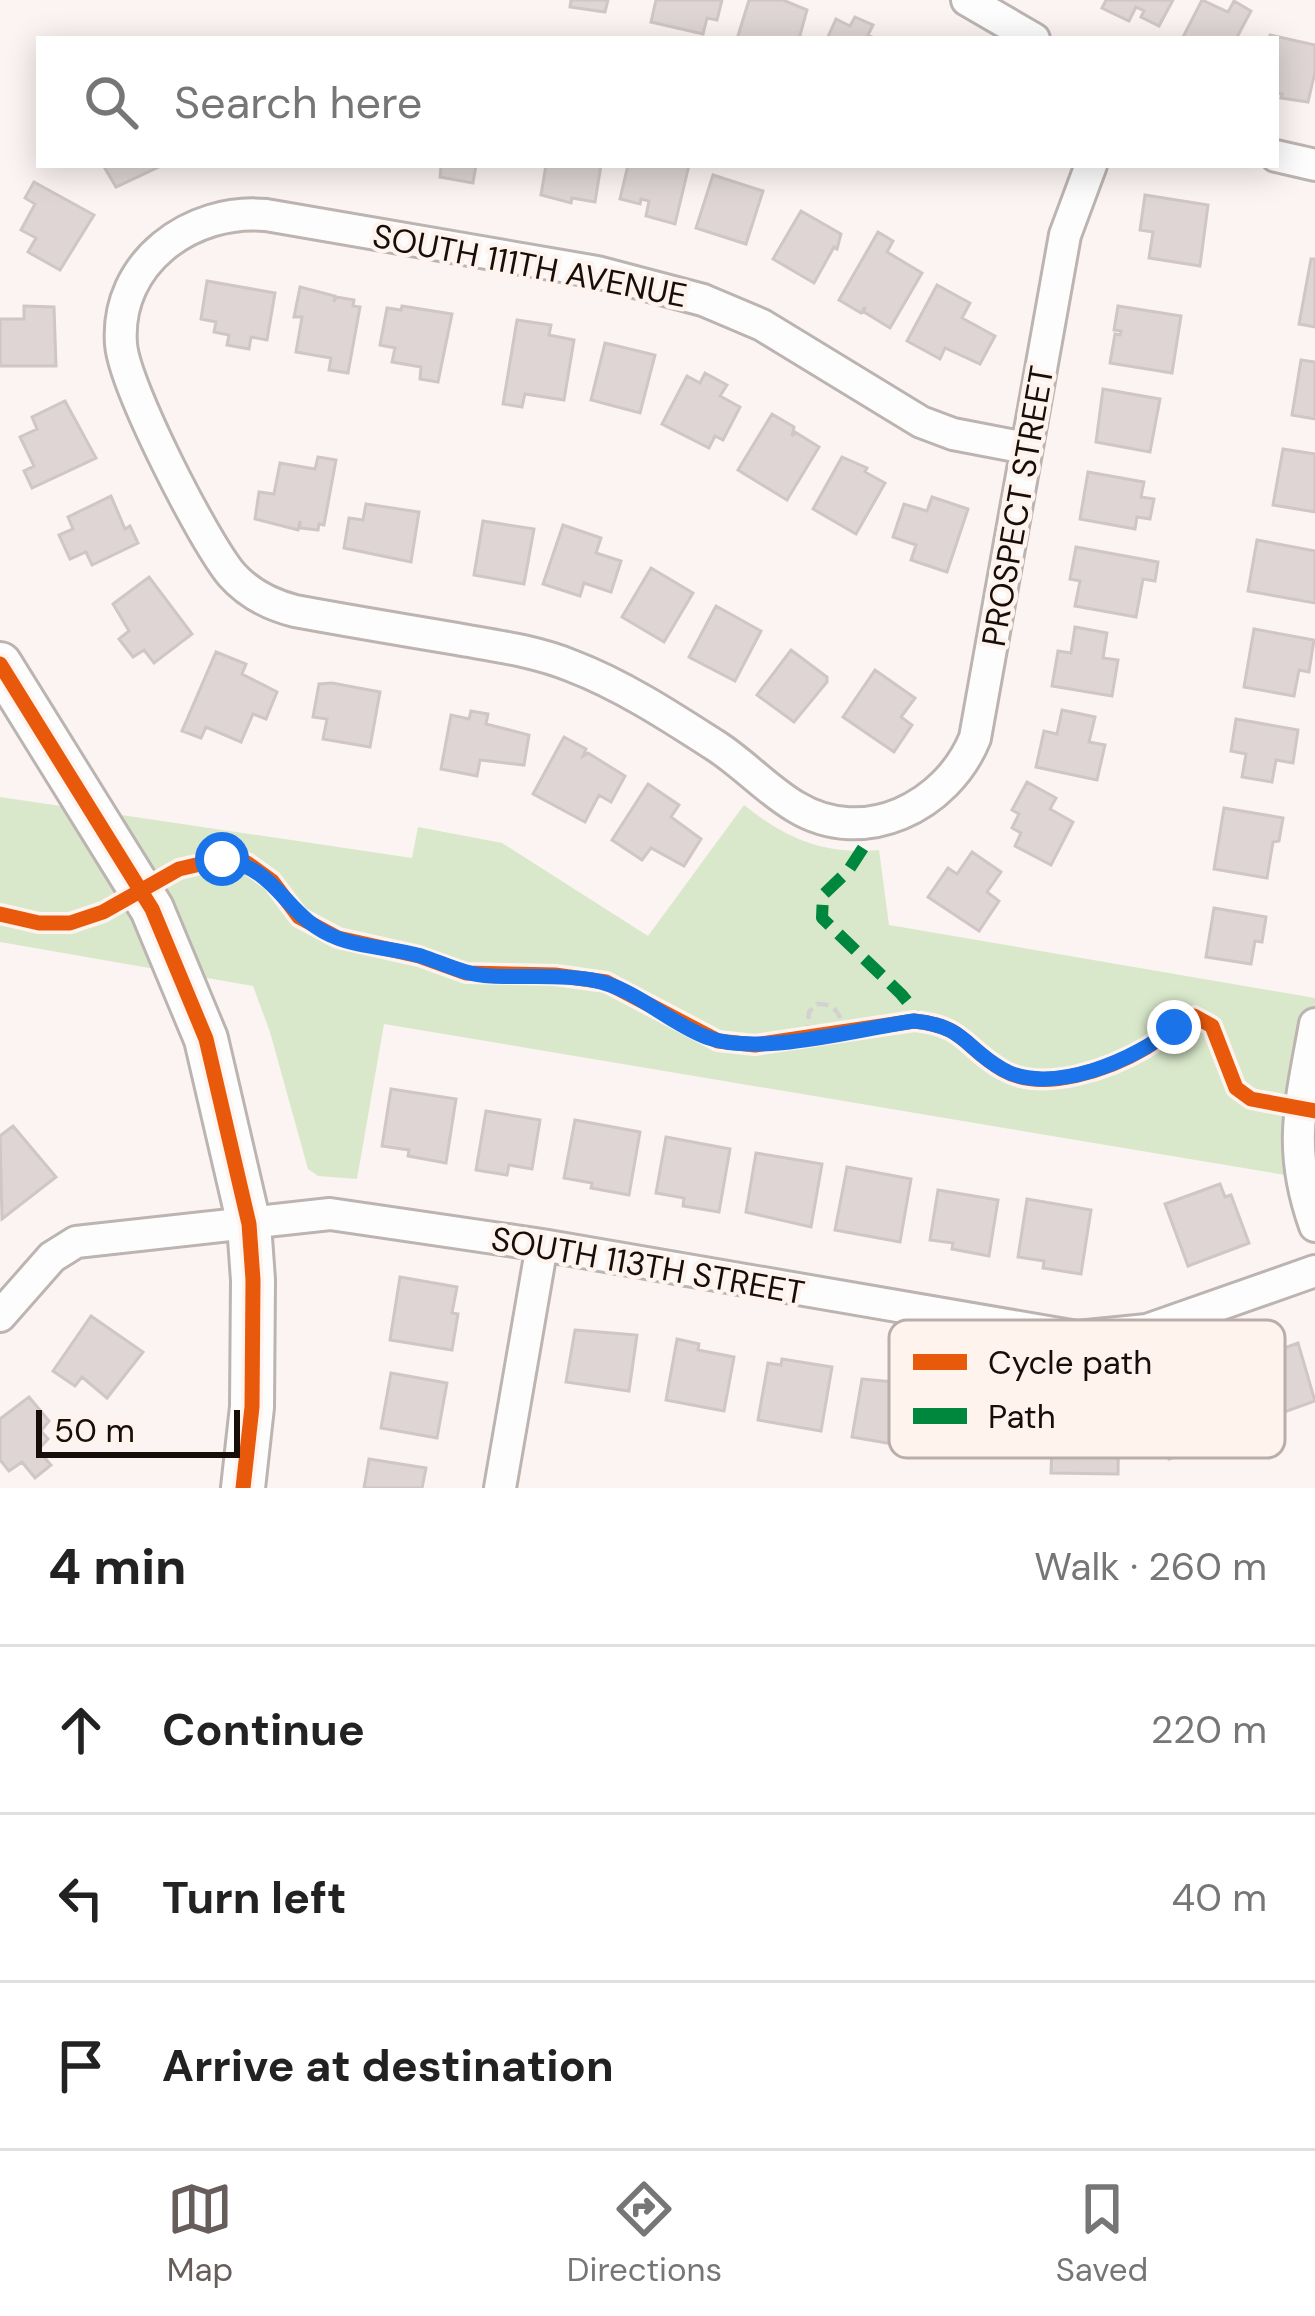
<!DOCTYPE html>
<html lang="en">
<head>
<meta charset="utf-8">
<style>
  body { margin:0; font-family:"DM Sans",sans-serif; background:#f6f6f6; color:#222 }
  .scale { position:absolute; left:36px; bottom:30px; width:204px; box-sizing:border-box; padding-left:12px; border:6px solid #170d09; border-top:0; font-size:33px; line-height:42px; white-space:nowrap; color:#170d09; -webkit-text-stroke:9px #fff3ee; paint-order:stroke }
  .stop { position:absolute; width:36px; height:36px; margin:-27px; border:9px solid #1a73e8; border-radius:50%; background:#fff }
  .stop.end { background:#1a73e8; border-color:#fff; box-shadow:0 3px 12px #0008 }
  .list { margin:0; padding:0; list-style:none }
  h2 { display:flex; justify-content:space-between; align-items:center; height:156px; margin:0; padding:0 48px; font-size:51px }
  h2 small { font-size:39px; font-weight:400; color:#767676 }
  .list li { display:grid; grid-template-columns:78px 1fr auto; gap:36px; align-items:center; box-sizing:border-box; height:168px; padding:0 48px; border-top:3px solid #e0e0e0 }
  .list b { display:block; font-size:45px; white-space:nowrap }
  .list em { font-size:39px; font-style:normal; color:#767676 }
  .icon { flex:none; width:66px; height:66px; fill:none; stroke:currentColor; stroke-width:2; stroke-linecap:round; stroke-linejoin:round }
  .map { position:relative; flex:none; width:1315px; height:1488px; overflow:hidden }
  .search { position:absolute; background:#fff; box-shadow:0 6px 30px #0003; left:36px; right:36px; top:36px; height:132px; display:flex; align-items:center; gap:30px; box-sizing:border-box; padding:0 42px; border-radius:0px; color:#767676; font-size:45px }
  .sheet { height:660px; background:#fff }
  nav { display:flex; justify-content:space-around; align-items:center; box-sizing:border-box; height:168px; border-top:3px solid #e0e0e0; background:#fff; font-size:33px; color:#767676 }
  nav a { display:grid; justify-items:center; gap:6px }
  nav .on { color:#675e5b }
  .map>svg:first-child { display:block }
</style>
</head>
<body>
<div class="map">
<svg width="1315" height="1488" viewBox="0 0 1315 1488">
  <rect width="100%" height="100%" fill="#fbf4f2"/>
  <path fill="#d9e8ca" d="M0,797L412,858L418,827L502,843L648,936L744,805C786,839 824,855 879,850L889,925L1315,998V1180L384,1024L357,1179L318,1176L308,1169L270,1032L253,986L0,942Z"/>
  <path fill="#ded5d4" stroke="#d0c6c5" stroke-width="3" d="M571,0H608L605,12L570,7Z
    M656,0H722L717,20L707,18L703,34L651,22Z
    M749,0H783L807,10L799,39H737Z
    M1106,0H1173L1159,26L1141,17L1144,11L1136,7L1129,21L1102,8Z
    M1202,0L1228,12L1234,1L1251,11L1236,39H1182Z
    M855,17L873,25L868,35L877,39H827L836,19L850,26Z
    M1270,35L1315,45V72L1308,102L1281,98L1282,94L1276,93V39H1269Z
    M103,165H163L116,187Z
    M428,165H476L473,183L440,177L441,167Z
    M546,165H601L595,202L572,198L571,203L541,195Z
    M628,165H689L675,224L646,216L649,201L641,199L640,204L620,199Z
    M713,175L763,191L746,244L696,228Z
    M34,182L94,215L60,270L28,252L36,238L21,230L35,204L25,198Z
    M1145,195L1208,205L1200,266L1149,258L1153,232L1140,230Z
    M801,211L841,234L837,249L834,247L814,283L773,259Z
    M878,232L893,241L887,252L922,273L890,328L864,312L865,307L861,313L839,300Z
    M1311,259H1315V327L1299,324Z
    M207,281L275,293L267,340L251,337L249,349L227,345L229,335L214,332L216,322L201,319Z
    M937,285L970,303L962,318L995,336L980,364L945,348L940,359L907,341Z
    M300,287L335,296L334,302L336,297L354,300L353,306L360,307L348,373L329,370L331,358L296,352L302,317H294Z
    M24,306L54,307L56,366H0V319H24Z
    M402,306L452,314L438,382L420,379L421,367L392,362L395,348L380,345L387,308L401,310Z
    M1118,306L1181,316L1172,373L1110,363L1115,334L1120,335L1121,331L1114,330Z
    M517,320L551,325L549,335L574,340L564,400L525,394L522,407L503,404Z
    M605,343L655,355L640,413L591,400Z
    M1301,360L1315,362V419L1292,415Z
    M705,373L727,385L720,396L740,407L723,440L715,436L709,448L662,424L687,376L700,383Z
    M1103,389L1160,399L1150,452L1096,442Z
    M65,401L96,458L32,488L24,471L34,466L20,437L37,429L32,417Z
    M772,414L794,427L792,436L795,432L819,447L787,500L738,470Z
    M1283,449L1315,454V512L1273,505Z
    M318,457L336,460L324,525L319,524L318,530L300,528V521L298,530L255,519L259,492L274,494L280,463L315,469Z
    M842,457L867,468L865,472L885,483L856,534L813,509Z
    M1088,472L1144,482L1141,497L1154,499L1150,519L1137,517L1135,529L1080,519Z
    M111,496L125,529L130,526L138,543L92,565L86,552L70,559L59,535L73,529L68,517Z
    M932,497L968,509L947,572L911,560L916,545L893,537L904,504L927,511Z
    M366,504L419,512L411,562L344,548L349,518L363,520Z
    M483,521L534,529L524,584L474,575Z
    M563,525L601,538L596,553L621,561L611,592L584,583L580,596L543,584Z
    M1257,540L1315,551V603L1248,591Z
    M1076,547L1158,562L1155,581L1143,579L1136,617L1075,606L1080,581L1070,579Z
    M651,568L693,593L664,642L622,617Z
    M149,577L192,634L154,663L144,650L133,657L119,639L129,631L113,604Z
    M716,606L761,631L735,681L689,657Z
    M1075,627L1107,633L1103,658L1118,660L1112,696L1052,686L1058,651L1071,653Z
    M1254,629L1314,640L1309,672L1299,670L1294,696L1244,687Z
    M791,650L827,677V682L794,722L757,695Z
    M216,652L246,664L242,674L277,692L266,719L253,714L241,742L206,727L201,738L182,731Z
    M875,670L915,698L901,717L912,725L894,752L843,717Z
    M332,683L380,692L370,747L323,739L327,719L313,717L319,684Z
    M1062,710L1095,717L1089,742L1105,745L1097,780L1036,767L1044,731L1057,734Z
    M471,711L488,714L486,724L529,735L524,765L480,760L477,776L441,769L451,715L469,719Z
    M1236,719L1298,730L1293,763L1276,760L1272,782L1242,777L1246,754L1231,751Z
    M564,737L586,749L583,756L588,753L625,776L611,802L599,795L585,822L533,794Z
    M1027,782L1056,798L1050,809L1073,822L1051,865L1015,846L1021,833L1012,828L1019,814L1012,810Z
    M648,784L679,805L671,817L701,839L684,866L651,848L642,860L612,840Z
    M1224,808L1283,818L1279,841L1273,842L1267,878L1214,869Z
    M972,852L1001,872L987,892L999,901L979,931L928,897L948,868L957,874Z
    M1214,908L1266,917L1262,942L1255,941L1251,964L1206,957Z
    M391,1089L456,1099L446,1163L408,1156L409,1150L382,1146Z
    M486,1111L540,1120L532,1169L509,1165L507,1175L476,1170Z
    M575,1120L640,1132L629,1195L591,1188L592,1183L564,1178Z
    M13,1126L56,1177L2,1219L0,1136Z
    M666,1137L730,1149L719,1212L683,1206L684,1198L656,1193Z
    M756,1153L822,1164L811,1227L746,1212Z
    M847,1167L911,1179L900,1242L835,1230Z
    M1220,1184L1225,1197L1231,1195L1249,1243L1188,1266L1165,1204Z
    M938,1190L998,1200L989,1256L952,1249L953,1243L930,1240Z
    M1027,1199L1091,1210L1081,1274L1043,1268L1044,1261L1018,1257Z
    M400,1277L457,1287L452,1313L458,1314L452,1350L390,1340Z
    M91,1316L143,1352L107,1398L82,1377L75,1386L53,1371Z
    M575,1330L637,1335L629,1391L566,1382Z
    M677,1339L699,1344L698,1350L734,1357L724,1411L666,1400Z
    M1298,1343L1315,1401L1262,1420L1243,1369L1277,1357L1276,1351Z
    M782,1359L832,1367L821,1431L758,1420L768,1363L781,1365Z
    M391,1373L447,1383L437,1438L381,1428Z
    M1209,1376L1231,1437L1169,1459L1147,1399Z
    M862,1379L927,1385L916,1448L852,1437Z
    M29,1397L49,1421L41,1431L48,1439L38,1450L51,1465L35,1478L22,1462L9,1471L0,1460V1419Z
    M1082,1409L1119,1410L1118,1474L1051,1473L1053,1418L1082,1419Z
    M369,1459L426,1468L422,1488H364Z"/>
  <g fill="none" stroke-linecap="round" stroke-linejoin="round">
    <g stroke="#bcb4b0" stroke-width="36">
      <path id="street" d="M967,0L1034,39
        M1276,156L1315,165
        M1026,448L953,434L921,422L762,325L703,300L597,272L266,215C192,208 115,262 121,344C124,386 204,542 232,575C249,594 271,605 295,611C349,621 403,630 457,639C496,646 536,651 572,666C622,685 671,717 716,746C744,764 767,790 796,807C864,848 947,807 975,738L1065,235L1091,165
        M1315,1024C1301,1103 1287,1148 1315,1226
        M0,1316L52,1257L76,1242L330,1214L542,1245L1077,1337L1147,1330L1315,1271
        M500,1488L542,1245"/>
    </g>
    <g stroke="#bcb4b0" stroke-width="48">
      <path id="secondary" d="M0,664L152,909L206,1039L249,1224L253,1280L252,1407L243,1488"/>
    </g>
    <path stroke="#d4d2d1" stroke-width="4.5" stroke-dasharray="12 6" stroke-linecap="butt" d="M807,1037L809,1012L817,1004C835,1003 841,1014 843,1031"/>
    <use href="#street" stroke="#fefdfd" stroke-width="30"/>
    <use href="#secondary" stroke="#fefdfd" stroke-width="42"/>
    <path stroke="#00873e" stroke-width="12" stroke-dasharray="24 12" stroke-linecap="butt" d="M863,848L848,871L823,895L822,918L901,994L912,1007L914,1021"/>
    <g stroke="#fff3ee" stroke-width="22">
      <path id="cycleway" d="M0,664L152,909L206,1039L249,1224L253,1280L252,1407L243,1488
        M0,914L39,923H70L103,912L179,869L222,859L247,863L272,881L299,917L338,938L419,956L466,973L555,975L606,982L718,1041L755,1045L914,1021C966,1026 964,1048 1003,1070C1043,1093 1110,1069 1147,1047C1163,1037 1176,1023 1194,1016L1212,1026L1236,1088L1251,1099L1315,1111"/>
    </g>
    <use href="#cycleway" stroke="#e8590c" stroke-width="15"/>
  </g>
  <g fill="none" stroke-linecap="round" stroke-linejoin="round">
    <path stroke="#1a73e8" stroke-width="15" d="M222,859C281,869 285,920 340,939C365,948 394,948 421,956C445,964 465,975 491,976C525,978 558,974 592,980C636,988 665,1021 706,1037C759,1057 857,1029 914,1021C965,1026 964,1047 1002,1069C1049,1097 1137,1060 1174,1027"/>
  </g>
  <g text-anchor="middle" stroke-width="9" stroke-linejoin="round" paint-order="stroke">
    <g font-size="33" fill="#170d09" stroke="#fff3ee">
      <text transform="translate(530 265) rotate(11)" y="12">SOUTH 111TH AVENUE</text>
      <text transform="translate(1017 506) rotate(-80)" y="12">PROSPECT STREET</text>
      <text transform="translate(648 1265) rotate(10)" y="12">SOUTH 113TH STREET</text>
    </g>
  </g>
  <rect x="889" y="1320" width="396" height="138" rx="18" fill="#fff3ee" stroke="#b9aea9" stroke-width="3"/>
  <rect x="913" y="1354" width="54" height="16" fill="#e8590c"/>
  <rect x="913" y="1408" width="54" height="16" fill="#00873e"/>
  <g font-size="33" fill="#170d09">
    <text x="988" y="1374">Cycle path</text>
    <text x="988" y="1428">Path</text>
  </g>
</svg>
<div class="scale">50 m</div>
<div class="stop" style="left:222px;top:859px"></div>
<div class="stop end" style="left:1174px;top:1027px"></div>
<div class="search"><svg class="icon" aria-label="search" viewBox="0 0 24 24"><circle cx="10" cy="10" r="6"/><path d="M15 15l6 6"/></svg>Search here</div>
</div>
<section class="sheet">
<h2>4 min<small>Walk · 260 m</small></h2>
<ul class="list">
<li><svg class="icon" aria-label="ahead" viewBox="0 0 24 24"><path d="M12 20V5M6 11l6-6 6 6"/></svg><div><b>Continue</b></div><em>220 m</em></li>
<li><svg class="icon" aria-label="left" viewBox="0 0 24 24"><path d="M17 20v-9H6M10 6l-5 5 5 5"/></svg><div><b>Turn left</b></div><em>40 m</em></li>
<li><svg class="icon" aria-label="arrive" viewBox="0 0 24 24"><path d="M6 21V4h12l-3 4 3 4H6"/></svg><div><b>Arrive at destination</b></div></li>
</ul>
</section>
<nav>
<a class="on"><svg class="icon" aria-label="map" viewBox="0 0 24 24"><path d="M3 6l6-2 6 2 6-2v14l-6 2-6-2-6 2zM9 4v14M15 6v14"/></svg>Map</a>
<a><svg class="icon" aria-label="directions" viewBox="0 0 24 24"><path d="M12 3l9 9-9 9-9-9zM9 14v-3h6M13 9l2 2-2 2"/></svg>Directions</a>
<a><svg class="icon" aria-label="saved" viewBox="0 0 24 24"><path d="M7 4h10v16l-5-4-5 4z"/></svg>Saved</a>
</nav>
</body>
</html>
